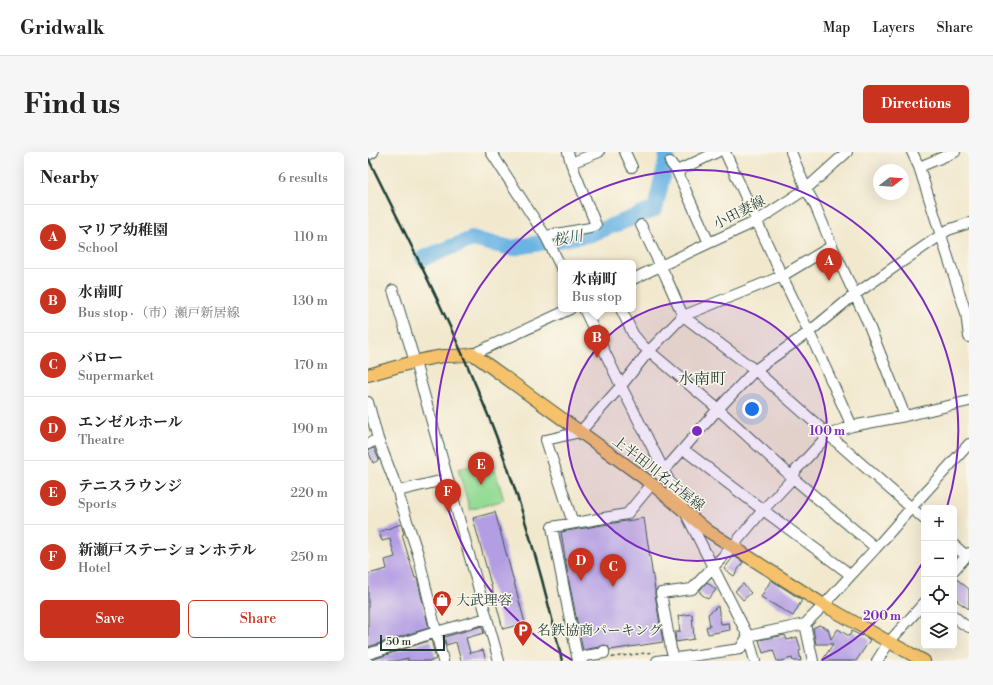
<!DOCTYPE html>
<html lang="en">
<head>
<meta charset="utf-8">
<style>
  body { margin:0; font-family:"Libre Bodoni","Noto Serif JP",serif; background:#f6f6f6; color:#222 }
  .controls { position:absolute; right:12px; bottom:12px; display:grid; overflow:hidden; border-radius:6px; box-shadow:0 4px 16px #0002 }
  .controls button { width:36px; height:36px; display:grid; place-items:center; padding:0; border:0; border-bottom:1px solid #e0e0e0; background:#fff; color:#222; font:20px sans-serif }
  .compass { position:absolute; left:505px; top:12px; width:36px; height:36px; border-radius:50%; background:#fff; box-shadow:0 4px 16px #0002; rotate:73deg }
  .scale { position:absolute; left:12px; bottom:10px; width:65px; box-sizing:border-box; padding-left:4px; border:2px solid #1f3d34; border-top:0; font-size:11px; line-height:14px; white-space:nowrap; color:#1f3d34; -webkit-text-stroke:3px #fbf7ec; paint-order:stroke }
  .you { position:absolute; left:384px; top:257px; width:14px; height:14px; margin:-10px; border:3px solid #fff; border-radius:50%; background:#1a73e8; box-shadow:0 0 0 6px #1a73e833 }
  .badge { display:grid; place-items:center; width:26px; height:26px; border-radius:50%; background:#c8321e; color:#fff; font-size:13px; font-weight:700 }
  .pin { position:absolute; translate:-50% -33px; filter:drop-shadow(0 1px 2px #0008) }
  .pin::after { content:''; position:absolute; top:21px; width:14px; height:12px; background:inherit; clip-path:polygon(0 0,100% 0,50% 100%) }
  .popup { position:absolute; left:190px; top:108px; width:78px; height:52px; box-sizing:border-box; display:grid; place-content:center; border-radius:6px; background:#fff; filter:drop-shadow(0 1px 3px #0005); font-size:13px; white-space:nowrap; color:#767676 }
  .popup b { font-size:15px; color:#222 }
  .popup::after { content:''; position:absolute; left:50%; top:100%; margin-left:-8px; border:8px solid transparent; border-top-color:#fff }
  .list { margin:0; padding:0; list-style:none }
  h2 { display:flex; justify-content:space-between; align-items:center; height:52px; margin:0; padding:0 16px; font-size:17px }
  h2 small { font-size:13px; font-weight:400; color:#767676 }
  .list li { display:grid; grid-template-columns:26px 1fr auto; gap:12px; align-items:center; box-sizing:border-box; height:64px; padding:0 16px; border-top:1px solid #e0e0e0 }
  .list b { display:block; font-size:15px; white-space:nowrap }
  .list p { margin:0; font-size:13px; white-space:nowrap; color:#767676 }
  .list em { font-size:13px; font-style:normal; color:#767676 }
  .actions { display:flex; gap:8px; padding:12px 16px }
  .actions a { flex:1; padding:9px 0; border:1px solid #c8321e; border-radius:6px; text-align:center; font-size:14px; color:#c8321e }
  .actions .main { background:#c8321e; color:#fff }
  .icon { flex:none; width:22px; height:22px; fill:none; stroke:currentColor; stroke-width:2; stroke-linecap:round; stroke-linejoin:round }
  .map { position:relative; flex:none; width:601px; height:509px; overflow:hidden; border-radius:6px }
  header { display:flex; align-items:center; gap:24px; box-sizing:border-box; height:56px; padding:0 20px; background:#fff; border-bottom:1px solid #e0e0e0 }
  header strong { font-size:19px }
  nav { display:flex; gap:22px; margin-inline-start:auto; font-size:14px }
  .intro { display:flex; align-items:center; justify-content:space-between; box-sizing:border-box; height:96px; padding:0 24px }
  h1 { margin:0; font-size:28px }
  .button { padding:10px 18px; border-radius:6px; background:#c8321e; color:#fff; font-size:14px; font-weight:700 }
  main { display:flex; gap:24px; padding:0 24px }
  aside { flex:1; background:#fff; border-radius:6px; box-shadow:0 4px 16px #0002 }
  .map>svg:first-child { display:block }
</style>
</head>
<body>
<header>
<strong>Gridwalk</strong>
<nav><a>Map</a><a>Layers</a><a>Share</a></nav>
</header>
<div class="intro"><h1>Find us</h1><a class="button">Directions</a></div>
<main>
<aside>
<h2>Nearby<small>6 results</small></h2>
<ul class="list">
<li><span class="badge">A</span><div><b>マリア幼稚園</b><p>School</p></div><em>110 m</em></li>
<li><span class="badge">B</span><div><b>水南町</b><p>Bus stop · （市）瀬戸新居線</p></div><em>130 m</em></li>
<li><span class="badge">C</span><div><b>バロー</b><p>Supermarket</p></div><em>170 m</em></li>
<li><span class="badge">D</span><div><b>エンゼルホール</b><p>Theatre</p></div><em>190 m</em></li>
<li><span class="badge">E</span><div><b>テニスラウンジ</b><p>Sports</p></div><em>220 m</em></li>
<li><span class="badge">F</span><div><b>新瀬戸ステーションホテル</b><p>Hotel</p></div><em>250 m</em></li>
</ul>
<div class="actions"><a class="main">Save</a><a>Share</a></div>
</aside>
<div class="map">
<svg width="601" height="509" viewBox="0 0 601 509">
  <rect width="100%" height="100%" fill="#fbf7ec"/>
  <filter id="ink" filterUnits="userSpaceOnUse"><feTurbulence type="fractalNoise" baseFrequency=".025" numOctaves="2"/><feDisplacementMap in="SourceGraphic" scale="8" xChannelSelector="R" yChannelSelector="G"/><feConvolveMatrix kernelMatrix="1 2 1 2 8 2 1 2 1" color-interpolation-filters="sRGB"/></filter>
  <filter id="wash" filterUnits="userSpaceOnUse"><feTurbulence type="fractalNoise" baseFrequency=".012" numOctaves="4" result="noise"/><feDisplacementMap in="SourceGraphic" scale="16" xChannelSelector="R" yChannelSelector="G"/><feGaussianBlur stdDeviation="0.9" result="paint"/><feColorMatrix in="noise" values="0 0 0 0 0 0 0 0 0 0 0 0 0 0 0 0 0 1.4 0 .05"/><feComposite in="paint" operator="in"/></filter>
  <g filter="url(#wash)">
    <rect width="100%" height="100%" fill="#f1e8cd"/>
    <path fill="#94db95" stroke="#5a8c64" d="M124,308L136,348L102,358L90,317Z"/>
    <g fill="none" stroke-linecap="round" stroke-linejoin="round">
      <path stroke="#6bb4e3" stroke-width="16" d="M55,106L104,87L143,96L223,82L287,57L299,5L298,0"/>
    </g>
    <g id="blocks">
      <path fill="#b39ee3" d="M6,296L11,308L5,311L0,298Z
        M127,360L157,471L135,477L105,366Z
        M276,366L287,438V442L295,490L242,498L240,494L236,493L231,495L215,498L201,430L193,380Z
        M33,372L36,382L34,383L47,426H49L61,476L0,495V422L19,417L17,408L27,405L22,387L14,389L11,380Z
        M366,404L375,410L366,424L356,417Z
        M586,425L601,437V457L589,449L590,448L586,445Z
        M403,428L434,448L425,464L393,445Z
        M339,430L348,438L340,447L332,441V438Z
        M375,432L383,441L375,448L367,439Z
        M350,454L353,472L361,471L362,478L340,482L338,475L342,474L340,462Z
        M324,462L326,487L308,490L307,480H312L310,464Z
        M451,473L460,477L463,487L470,477L481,484L484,479L493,484L494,483L502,488L488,509H454L465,492H448L445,476Z
        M114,474L116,481L98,486L102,501L115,498L118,509H93L88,490L78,493L76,485Z
        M417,483L419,488L429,485L433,498L431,499L433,509H425L424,506L413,509H409L405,498L395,501L391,488Z
        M63,488L68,507L63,509H40V506L28,509H3V508Z"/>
    </g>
  </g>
  <g filter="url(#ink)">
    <use href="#blocks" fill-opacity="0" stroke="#3e574b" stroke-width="1"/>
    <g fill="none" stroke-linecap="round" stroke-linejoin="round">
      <g stroke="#3e574b" stroke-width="12">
        <path id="minor" d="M123,0L178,85L193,115
          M200,0L203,11
          M257,0L264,15
          M357,0L414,124L441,180L484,274
          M423,0L438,37L447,53L464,94L500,171L537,264
          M544,0L551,15L598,161L601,185
          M0,3L5,0
          M302,10L309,19L341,91
          M551,15L587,0
          M309,19L349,0
          M273,73L298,125L315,164L387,218L556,367
          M178,85L183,83L222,76L228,73L203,11L231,0
          M265,127L341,91L389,69L438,37L479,0
          M25,138L47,210L131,509
          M216,157L253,234L380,484L387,509
          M253,157L265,182L274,193L350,257L425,326L508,396
          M105,202L202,157
          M0,250L10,287L30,339L32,348L50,402L75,509
          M0,292L10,287
          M315,297L395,358L483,423
          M296,318L302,312L350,257L387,218L441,180L486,143L580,78L601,71
          M30,339L80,327
          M205,371L178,288L212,280L253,234L281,199L315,164L414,124L464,94
          M586,393L598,404
          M586,418L601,401
          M586,464L595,472L601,475
          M437,472L445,509
          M380,484L437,472L456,453L483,423L508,396L543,356L601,292
          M0,502L68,480L119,466
          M306,506L303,497L293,441L324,437L364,395L395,358L425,326L428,318L460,283L484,274L537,264L601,249
          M210,509L184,375L259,362L284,332
          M213,509L217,504L236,501V499
          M289,509L372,497L380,484
          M509,509L521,490L556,451"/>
      </g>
      <g stroke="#3e574b" stroke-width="14">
        <path id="major" d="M0,223C25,216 51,207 76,204C86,204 95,204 105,202L284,332L340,379L456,453L521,490L556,509"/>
      </g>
      <path stroke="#3e574b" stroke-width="1.5" stroke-dasharray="3 3" stroke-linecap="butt" d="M244,506L245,505L286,500"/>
      <use href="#minor" stroke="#fff" stroke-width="10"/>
      <use href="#major" stroke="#f5c16b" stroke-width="12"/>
      <path stroke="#1f3d34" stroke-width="2.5" d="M0,6C42,91 85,175 120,263C152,343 175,425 194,509"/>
    </g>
  </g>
  <circle cx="329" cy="279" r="130" fill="#7b2cbf" fill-opacity=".12"/>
  <g fill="none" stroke="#7b2cbf" stroke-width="2">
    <circle cx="329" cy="279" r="130"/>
    <path d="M555 410A261 261 0 0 1 454 508M204 508A261 261 0 1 1 579 355"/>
  </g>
  <defs>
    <g id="shop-pin" transform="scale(1)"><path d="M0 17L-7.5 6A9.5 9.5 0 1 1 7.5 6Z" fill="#c8321e" stroke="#fbf7ec"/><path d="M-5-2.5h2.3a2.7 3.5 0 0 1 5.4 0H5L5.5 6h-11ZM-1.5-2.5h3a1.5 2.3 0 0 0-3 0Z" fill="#fff"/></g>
    <g id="parking-pin" transform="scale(1)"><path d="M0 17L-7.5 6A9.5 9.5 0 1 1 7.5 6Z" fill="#c8321e" stroke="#fbf7ec"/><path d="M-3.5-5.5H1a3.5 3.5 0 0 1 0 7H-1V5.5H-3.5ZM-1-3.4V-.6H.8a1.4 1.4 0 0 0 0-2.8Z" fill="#fff"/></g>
  </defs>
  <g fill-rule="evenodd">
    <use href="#shop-pin" x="74" y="448"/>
    <use href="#parking-pin" x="155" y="478"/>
  </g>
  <g text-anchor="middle" stroke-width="3" stroke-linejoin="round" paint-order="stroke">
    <g font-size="14" fill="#1f3d34" stroke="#fbf7ec">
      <text transform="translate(371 60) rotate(-27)" y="5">小田妻線</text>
      <text transform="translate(291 321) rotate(38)" y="5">上半田川名古屋線</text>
    </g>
    <g font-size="14" fill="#1f3d34" stroke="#fbf7ec" text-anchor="start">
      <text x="88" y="453">大武理容</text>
      <text x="169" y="483">名鉄協商パーキング</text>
    </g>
    <g font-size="15" font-style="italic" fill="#325b60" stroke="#fbf7ec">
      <text transform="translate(200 86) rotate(-10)" y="5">桜川</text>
    </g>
    <g font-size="16" fill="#1f3d34" stroke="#fbf7ec">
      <text x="334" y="232">水南町</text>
    </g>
  </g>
  <circle cx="329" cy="279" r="6" fill="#7b2cbf" stroke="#fbf7ec" stroke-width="2"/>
  <g font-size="12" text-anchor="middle" font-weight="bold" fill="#7b2cbf" stroke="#fbf7ec" stroke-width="3" stroke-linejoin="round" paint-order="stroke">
    <text x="459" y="283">100 m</text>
    <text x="514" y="468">200 m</text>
  </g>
</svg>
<div class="controls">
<button>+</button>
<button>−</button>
<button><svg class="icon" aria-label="locate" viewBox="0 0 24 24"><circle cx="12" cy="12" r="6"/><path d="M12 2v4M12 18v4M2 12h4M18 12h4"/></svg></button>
<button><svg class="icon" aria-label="layers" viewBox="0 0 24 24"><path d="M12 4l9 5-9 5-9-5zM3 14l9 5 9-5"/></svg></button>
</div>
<svg class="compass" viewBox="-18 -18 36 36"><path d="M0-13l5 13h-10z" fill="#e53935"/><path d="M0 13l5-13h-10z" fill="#767676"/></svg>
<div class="scale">50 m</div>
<div class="you"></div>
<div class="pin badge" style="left:461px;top:129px">A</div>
<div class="pin badge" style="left:229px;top:206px">B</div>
<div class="popup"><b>水南町</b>Bus stop</div>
<div class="pin badge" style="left:245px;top:435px">C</div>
<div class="pin badge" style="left:213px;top:429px">D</div>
<div class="pin badge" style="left:113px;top:333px">E</div>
<div class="pin badge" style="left:80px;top:360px">F</div>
</div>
</main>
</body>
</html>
